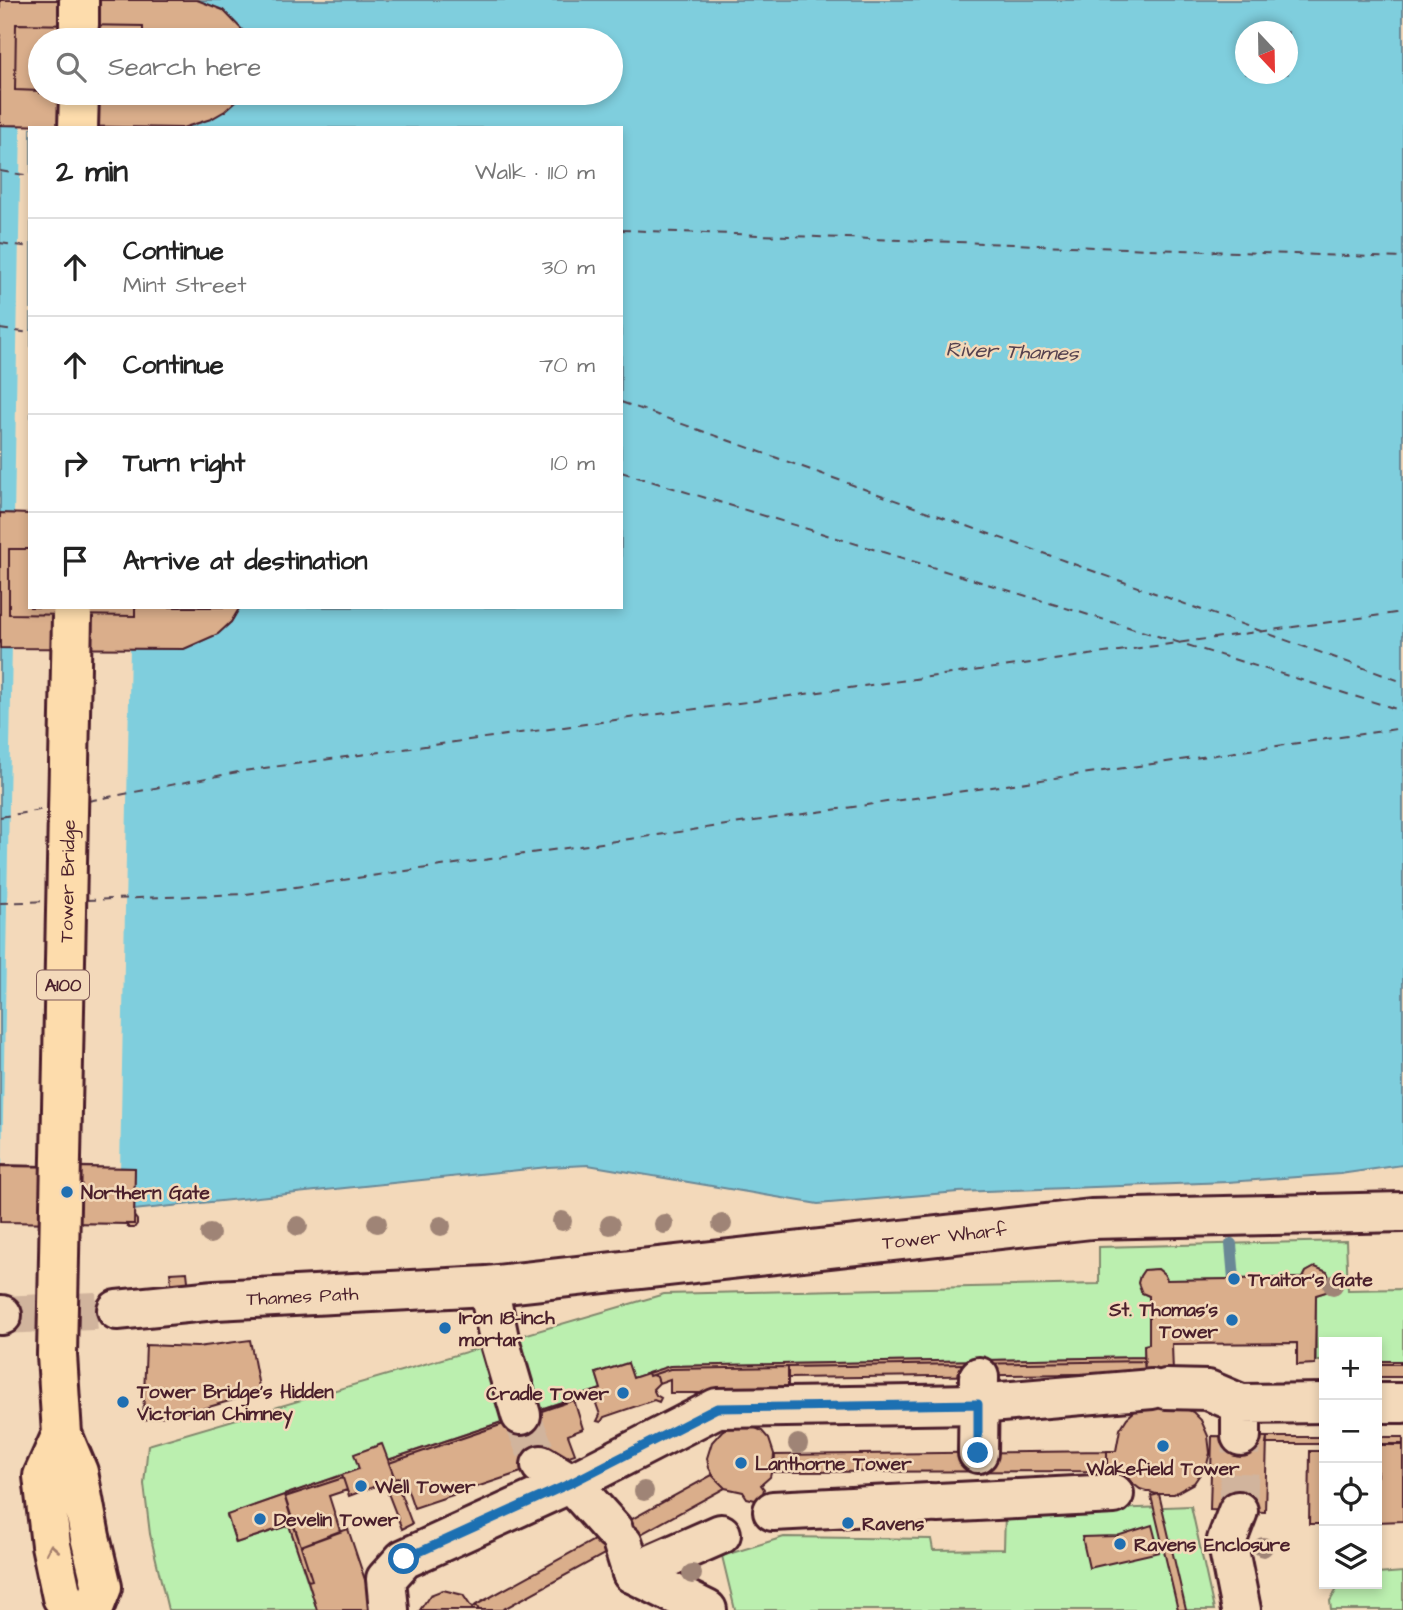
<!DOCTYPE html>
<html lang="en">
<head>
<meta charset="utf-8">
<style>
  body { margin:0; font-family:"Architects Daughter",sans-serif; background:#f2f2f2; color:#222 }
  .controls { position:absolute; right:21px; bottom:21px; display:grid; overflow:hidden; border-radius:0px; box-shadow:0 4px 10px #0003 }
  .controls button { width:63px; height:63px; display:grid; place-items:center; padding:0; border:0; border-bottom:2px solid #e0e0e0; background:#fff; color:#222; font:35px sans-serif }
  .compass { position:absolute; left:1235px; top:21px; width:63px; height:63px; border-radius:50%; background:#fff; box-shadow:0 4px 10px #0003; rotate:158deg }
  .stop { position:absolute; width:21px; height:21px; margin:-16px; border:5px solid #1f6fb2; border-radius:50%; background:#fff }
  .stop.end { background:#1f6fb2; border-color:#fff; box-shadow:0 2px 7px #0008 }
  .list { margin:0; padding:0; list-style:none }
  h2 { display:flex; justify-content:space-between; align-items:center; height:91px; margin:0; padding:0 28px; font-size:30px }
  h2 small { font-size:23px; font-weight:400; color:#767676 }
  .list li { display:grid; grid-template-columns:46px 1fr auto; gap:21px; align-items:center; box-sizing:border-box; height:98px; padding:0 28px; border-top:2px solid #e0e0e0 }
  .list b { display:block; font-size:26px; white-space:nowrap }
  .list p { margin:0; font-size:23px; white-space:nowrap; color:#767676 }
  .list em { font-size:23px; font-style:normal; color:#767676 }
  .icon { flex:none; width:38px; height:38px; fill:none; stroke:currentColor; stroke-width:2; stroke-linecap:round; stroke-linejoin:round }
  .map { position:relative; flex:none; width:1403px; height:1610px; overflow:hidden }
  .search { position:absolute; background:#fff; box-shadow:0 4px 10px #0003; left:28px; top:28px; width:595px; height:77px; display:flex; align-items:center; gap:18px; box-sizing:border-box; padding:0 24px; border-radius:38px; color:#767676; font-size:26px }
  .panel { position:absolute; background:#fff; box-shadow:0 4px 10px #0003; left:28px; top:126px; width:595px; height:483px; border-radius:0px }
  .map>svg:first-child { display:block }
</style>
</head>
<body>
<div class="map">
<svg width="1403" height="1610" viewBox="0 0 1403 1610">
  <rect width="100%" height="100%" fill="#f3d9ba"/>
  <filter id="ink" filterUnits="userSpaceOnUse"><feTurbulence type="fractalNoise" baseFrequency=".0143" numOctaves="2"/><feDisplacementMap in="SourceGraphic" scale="14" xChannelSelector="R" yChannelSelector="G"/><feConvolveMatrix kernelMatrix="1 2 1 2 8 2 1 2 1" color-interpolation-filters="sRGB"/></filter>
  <g filter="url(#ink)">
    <path fill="#bbefaf" stroke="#82876d" stroke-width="2" d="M1346,1241L1348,1290L1403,1289V1361H1377V1342H1324V1361H1316V1295L1326,1292L1331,1282L1327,1272L1315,1267L1306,1272L1303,1278L1167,1280L1164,1274L1158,1269L1145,1270C1137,1277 1137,1285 1142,1293L1149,1296V1344L1144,1345V1357L670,1366L633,1378L627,1363L596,1373L601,1389L388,1460L381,1444L355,1454L359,1469L227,1515L236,1543L289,1525L317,1610H168L150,1534L144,1484L148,1445L664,1294L1099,1284V1247Z
      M1191,1506L1214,1610H735L722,1556L784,1537L931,1539L933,1550L1004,1549L1005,1513Z
      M1403,1572V1610H1331L1330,1601L1340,1584H1377V1574Z"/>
    <path fill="#7fcedd" stroke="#6a8896" stroke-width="2" fill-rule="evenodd" d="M197,0H1403V1165L1340,1174L1228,1182L958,1192L818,1204L588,1165L548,1167L134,1210L135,1168L0,1165V648L184,649L218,634L231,622L240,607H621V128H182C208,123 225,110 245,93H611V40H252L223,10ZM1246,32H1288V74H1246Z
      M0,125L112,128H30V514L0,513Z"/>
    <path fill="#f3d9ba" d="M21,122L114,125L115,128H30V517H14Z
      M12,644L130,646L120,1172L2,1169Z"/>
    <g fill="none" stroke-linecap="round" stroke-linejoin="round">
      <path stroke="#6a8896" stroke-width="12" d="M1231,1244L1234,1279"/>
      <path stroke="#55424f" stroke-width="2" stroke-dasharray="9 7" stroke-linecap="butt" d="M0,171L30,176
        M621,230L1403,258
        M0,243L30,247
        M0,329L30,333
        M621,402L1403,682
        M621,472L1403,711
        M88,801L243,771L1403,612
        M0,817L51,808
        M86,900L246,894L1403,728
        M0,903L49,901"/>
    </g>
    <path fill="#daae8b" stroke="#4a1f2b" stroke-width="2" d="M0,0H197L223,10L252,40H40V93H245L225,111L211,119L182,128L0,125Z
      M16,24L143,26V40H40V91L15,90Z
      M0,513L30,514V607H240L231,622L218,634L184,649L0,648Z
      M9,549H30V607H135V616L9,614Z
      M0,1165L135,1168L134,1224L0,1222Z
      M0,1166L135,1168L134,1216L137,1220V1224L134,1228H129L126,1224L0,1222Z
      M1315,1267L1327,1272L1331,1282L1326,1292L1316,1295L1315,1364L1297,1365V1343L1172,1344L1173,1373H1145L1144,1345L1149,1344V1296L1142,1293L1138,1283L1140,1276L1144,1270L1158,1269L1164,1274L1167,1280L1303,1278L1306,1272Z
      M187,1272L189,1290L172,1292L170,1273Z
      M250,1340L260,1392L202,1409L143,1420L146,1345L197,1347Z
      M1144,1357V1361L670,1369L649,1376L648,1373L670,1366Z
      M1144,1361L1145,1373L788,1378V1367Z
      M1377,1361H1403V1364H1377Z
      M628,1363L633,1378L648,1373L649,1376L652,1375L657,1377L659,1383L653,1389L656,1395L661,1398L659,1402L654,1400L604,1417L601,1422L597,1421L600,1415L592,1392L601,1389L596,1373Z
      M1377,1364H1403V1377H1377Z
      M788,1367V1389L750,1393H670V1379L659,1383L657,1377L652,1375L670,1369Z
      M592,1392V1394L389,1463L388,1460Z
      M574,1400L583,1429L568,1435L575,1454L414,1508L403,1476L395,1479L389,1463Z
      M1171,1402L1193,1412L1201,1420L1208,1436L1210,1453L1207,1464L1194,1483L1174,1494H1156L1140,1489L1131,1482L1122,1470L1107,1471V1451H1116L1120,1429L1127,1418L1136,1410Z
      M749,1425L762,1431L769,1439L775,1457L770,1477L761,1485L764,1489L762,1497L755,1500L747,1498L743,1492L725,1488L714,1477L709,1468L707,1458L712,1442L722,1431L728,1427Z
      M1212,1436L1267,1437L1265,1512L1210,1510Z
      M1267,1437H1324V1444H1266Z
      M1377,1437H1403V1444H1377Z
      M382,1444L412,1524L402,1529L384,1483L349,1496L342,1475L359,1469L354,1454Z
      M1377,1444H1403V1521L1377,1522Z
      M1377,1445H1403V1521L1377,1522Z
      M1107,1451V1471L772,1472L774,1455Z
      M1310,1451H1324V1524H1309Z
      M1310,1451H1324V1524H1309Z
      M342,1475L343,1478L285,1497L284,1495Z
      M712,1475L725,1488L502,1610H479L476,1605Z
      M343,1478L347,1490L329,1496L340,1531L301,1546L285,1497Z
      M1159,1494L1186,1610H1178L1151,1496Z
      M284,1495L293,1524L236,1543L227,1515Z
      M293,1524L301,1546L312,1580L308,1581L289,1525Z
      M1152,1525L1159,1552L1089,1568L1082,1537L1117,1536Z
      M348,1529L375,1610H317L308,1581L312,1580L301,1546Z
      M443,1590L463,1595L472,1608L476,1605L479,1610H420L430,1595Z"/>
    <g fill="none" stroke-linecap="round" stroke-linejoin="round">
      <path stroke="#d1b49d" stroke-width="38" stroke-dasharray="38 19" stroke-linecap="butt" d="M2,1315L117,1310
        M521,1415L541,1465
        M1238,1511L1241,1436"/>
      <g stroke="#4a1f2b" stroke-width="44">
        <g id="minor">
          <path d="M488,1286L500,1343L521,1415"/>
          <path id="s1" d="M117,1310L215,1300L488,1286L1091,1219L1403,1212"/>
          <path d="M0,1315H2"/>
          <path d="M1166,1389L1208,1390L1241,1404"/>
          <path d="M1377,1403H1403"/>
          <path d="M1241,1436V1404L1324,1403"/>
          <path d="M978,1453L979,1377"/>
          <path d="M541,1465L571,1483L613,1530"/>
          <path d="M938,1503L1114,1494"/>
          <path d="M773,1511L930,1503"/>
          <path d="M1238,1511L1227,1540L1241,1610"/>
          <path d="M623,1544L632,1573L707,1610"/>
          <path d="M632,1573L721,1534"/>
          <path d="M389,1610L386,1579L404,1559L571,1483L717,1408L978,1404L1152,1389"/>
        </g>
      </g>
      <g stroke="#4a1f2b" stroke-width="44">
        <path id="highway" d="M79,25V0
          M78,128L79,93
          M57,1355L62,1434L78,1472L90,1537L102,1587L93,1610
          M62,1434L43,1476L51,1545L62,1597L76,1610"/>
      </g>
      <use href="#minor" stroke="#f3d9ba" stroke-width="38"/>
      <use href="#highway" stroke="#fddcac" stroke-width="38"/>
      <g stroke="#4a1f2b" stroke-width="44" stroke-linecap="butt">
        <g id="highway-bridge">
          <path id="s2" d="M57,1355L72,616"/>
        </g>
      </g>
      <use href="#highway-bridge" stroke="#fddcac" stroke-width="38"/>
    </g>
    <g fill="#9f8476">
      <circle cx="562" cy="1221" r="10"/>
      <circle cx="377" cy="1223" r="10"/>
      <circle cx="664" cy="1224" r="10"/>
      <circle cx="722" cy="1224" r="10"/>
      <circle cx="610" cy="1225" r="10"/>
      <circle cx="298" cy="1226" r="10"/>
      <circle cx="441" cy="1226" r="10"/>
      <circle cx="210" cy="1234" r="10"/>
      <circle cx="1333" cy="1285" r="10"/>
      <circle cx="798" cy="1444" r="10"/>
      <circle cx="644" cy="1491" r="10"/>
      <circle cx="1263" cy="1547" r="10"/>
      <circle cx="692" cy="1574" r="10"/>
    </g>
    <defs><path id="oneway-chevron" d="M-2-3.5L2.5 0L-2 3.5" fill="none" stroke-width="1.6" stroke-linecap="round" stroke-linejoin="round" transform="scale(1.75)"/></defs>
    <use stroke="#a47e6c" href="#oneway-chevron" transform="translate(52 1549) rotate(-100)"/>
  </g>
  <g fill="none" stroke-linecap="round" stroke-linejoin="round" filter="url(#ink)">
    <path stroke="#1f6fb2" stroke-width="9" d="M404,1559L571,1483L717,1408L978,1404V1453"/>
  </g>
  <g fill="#1f6fb2" stroke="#f3d9ba" stroke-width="2.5">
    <circle cx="67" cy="1192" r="7"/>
    <circle cx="1234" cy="1279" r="7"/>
    <circle cx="1232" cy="1320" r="7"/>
    <circle cx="445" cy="1328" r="7"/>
    <circle cx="623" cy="1393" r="7"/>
    <circle cx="123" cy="1402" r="7"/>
    <circle cx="1163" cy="1446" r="7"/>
    <circle cx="741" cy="1463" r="7"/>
    <circle cx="361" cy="1486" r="7"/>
    <circle cx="260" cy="1519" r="7"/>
    <circle cx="848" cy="1523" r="7"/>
    <circle cx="1120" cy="1544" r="7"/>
  </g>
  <g text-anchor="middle" stroke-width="5" stroke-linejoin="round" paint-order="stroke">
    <rect fill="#f3d9ba" stroke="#7d5756" stroke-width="2" x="37" y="970.5" width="52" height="29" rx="5"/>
    <g font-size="18" font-weight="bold" fill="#4a1f2b">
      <text x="63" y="991">A100</text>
    </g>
    <g font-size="19" fill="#4a1f2b" stroke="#f3d9ba">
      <text dy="7" stroke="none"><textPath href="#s2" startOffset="474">Tower Bridge</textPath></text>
      <text dy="7" stroke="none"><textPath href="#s1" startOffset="831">Tower Wharf</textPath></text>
      <text dy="7" stroke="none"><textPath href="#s1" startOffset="186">Thames Path</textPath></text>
    </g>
    <g font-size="19" font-weight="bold" fill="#4a1f2b" stroke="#f3d9ba" text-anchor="start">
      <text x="81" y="1199">Northern Gate</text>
      <text x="1248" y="1286">Traitor's Gate</text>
      <text x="1218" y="1316" text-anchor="end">St. Thomas's<tspan x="1218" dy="22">Tower</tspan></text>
      <text x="459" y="1324">Iron 18-inch<tspan x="459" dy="22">mortar</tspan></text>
      <text x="137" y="1398">Tower Bridge's Hidden<tspan x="137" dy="22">Victorian Chimney</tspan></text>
      <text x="609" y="1400" text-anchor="end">Cradle Tower</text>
      <text x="755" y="1470">Lanthorne Tower</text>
      <text x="1163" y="1475" text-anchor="middle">Wakefield Tower</text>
      <text x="375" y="1493">Well Tower</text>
      <text x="274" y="1526">Develin Tower</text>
      <text x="862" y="1530">Ravens</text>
      <text x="1134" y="1551">Ravens Enclosure</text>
    </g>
    <g font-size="21" font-style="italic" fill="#55424f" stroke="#f3d9ba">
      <text transform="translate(1012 351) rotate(2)" y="7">River Thames</text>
    </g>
  </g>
</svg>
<div class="controls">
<button>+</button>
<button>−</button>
<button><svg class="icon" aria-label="locate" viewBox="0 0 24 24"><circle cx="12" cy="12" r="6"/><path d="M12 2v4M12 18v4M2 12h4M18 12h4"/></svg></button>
<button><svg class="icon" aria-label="layers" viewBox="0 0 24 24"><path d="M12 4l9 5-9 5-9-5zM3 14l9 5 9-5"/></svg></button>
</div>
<svg class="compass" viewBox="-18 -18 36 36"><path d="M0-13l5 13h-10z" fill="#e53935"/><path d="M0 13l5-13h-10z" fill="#767676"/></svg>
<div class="stop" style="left:404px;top:1559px"></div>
<div class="stop end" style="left:978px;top:1453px"></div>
<div class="search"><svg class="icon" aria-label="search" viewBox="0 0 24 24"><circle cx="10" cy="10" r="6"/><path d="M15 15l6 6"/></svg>Search here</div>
<section class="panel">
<h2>2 min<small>Walk · 110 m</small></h2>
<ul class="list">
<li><svg class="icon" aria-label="ahead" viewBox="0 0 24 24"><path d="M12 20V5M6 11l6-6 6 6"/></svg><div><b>Continue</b><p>Mint Street</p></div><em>30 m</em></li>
<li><svg class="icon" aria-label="ahead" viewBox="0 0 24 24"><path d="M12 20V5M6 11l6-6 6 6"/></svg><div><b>Continue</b></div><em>70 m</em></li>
<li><svg class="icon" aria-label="right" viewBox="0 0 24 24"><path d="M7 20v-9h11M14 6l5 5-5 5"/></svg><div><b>Turn right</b></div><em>10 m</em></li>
<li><svg class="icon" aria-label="arrive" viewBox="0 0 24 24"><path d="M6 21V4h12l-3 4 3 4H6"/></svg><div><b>Arrive at destination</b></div></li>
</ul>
</section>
</div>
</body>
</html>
